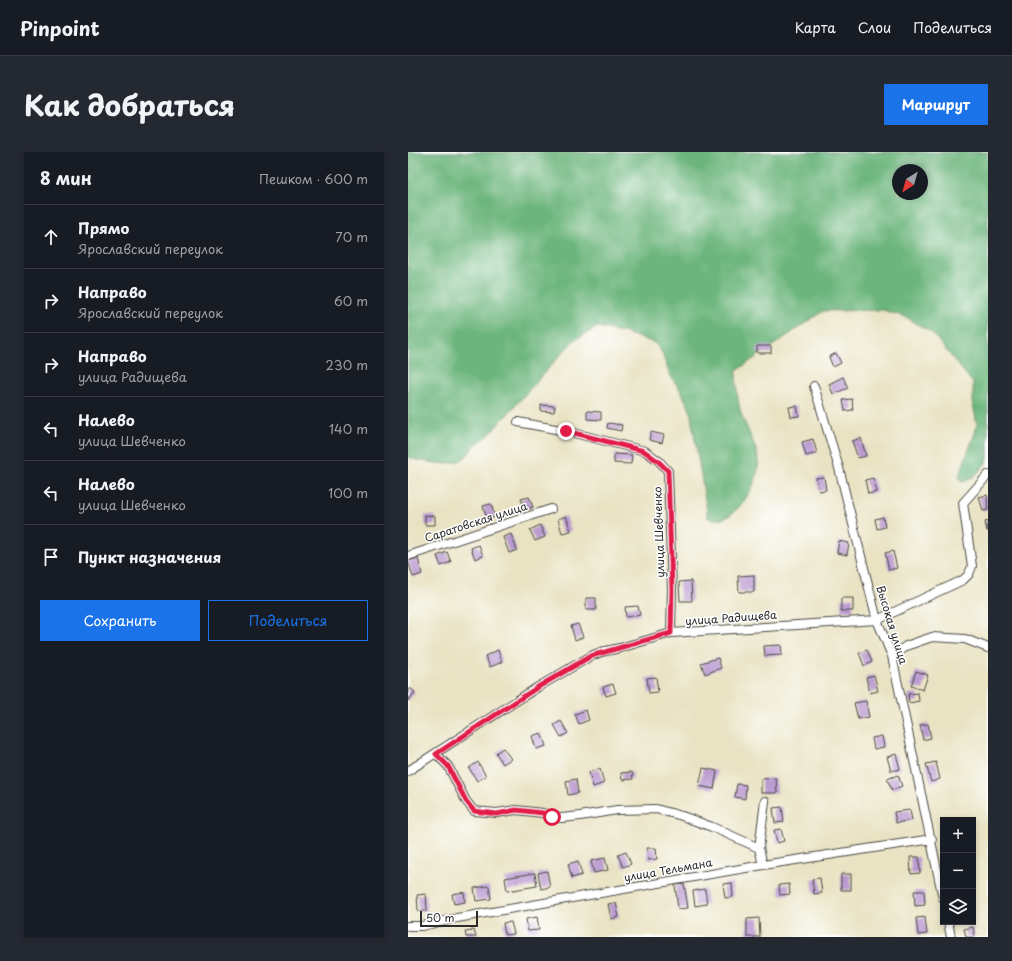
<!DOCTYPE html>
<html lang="ru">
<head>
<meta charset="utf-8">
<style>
  body { margin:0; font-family:"Playpen Sans",sans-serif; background:#242831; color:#f1f3f6 }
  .controls { position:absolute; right:12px; bottom:12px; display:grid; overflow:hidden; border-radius:0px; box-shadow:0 2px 6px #0003 }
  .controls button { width:36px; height:36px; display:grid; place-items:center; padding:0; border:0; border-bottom:1px solid #363941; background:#171b24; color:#f1f3f6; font:20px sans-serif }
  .compass { position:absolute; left:484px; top:12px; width:36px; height:36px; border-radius:50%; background:#171b24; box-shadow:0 2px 6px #0003; rotate:217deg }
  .scale { position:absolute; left:12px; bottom:10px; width:58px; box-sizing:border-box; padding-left:4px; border:2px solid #2b2b2b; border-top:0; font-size:11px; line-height:14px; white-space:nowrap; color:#2b2b2b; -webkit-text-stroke:3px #fff; paint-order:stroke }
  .stop { position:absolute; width:12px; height:12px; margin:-9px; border:3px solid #e11d48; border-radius:50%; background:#fff }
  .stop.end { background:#e11d48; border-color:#fff; box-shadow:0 1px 4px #0008 }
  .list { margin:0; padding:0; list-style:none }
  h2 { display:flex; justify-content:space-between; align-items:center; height:52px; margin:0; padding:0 16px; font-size:17px }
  h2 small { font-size:13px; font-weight:400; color:#9ea1a6 }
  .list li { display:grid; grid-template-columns:26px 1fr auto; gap:12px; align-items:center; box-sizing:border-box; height:64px; padding:0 16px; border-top:1px solid #363941 }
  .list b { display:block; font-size:15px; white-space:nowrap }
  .list p { margin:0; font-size:13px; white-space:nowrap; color:#9ea1a6 }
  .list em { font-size:13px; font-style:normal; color:#9ea1a6 }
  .actions { display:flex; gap:8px; padding:12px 16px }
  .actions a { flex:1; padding:9px 0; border:1px solid #1a73e8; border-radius:0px; text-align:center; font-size:14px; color:#1a73e8 }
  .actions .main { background:#1a73e8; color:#fff }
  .icon { flex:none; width:22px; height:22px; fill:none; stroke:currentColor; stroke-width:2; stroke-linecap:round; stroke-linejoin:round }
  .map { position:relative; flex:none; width:580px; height:785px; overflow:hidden; border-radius:0px }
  header { display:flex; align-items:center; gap:24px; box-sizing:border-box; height:56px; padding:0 20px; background:#171b24; border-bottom:1px solid #363941 }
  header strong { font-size:19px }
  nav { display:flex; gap:22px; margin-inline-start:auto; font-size:14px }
  .intro { display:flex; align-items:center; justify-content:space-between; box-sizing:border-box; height:96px; padding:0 24px }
  h1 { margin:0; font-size:28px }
  .button { padding:10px 18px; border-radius:0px; background:#1a73e8; color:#fff; font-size:14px; font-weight:700 }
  main { display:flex; gap:24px; padding:0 24px }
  aside { flex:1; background:#171b24; border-radius:0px; box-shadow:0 2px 6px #0003 }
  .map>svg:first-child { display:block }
</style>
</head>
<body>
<header>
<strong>Pinpoint</strong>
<nav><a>Карта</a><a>Слои</a><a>Поделиться</a></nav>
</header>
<div class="intro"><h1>Как добраться</h1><a class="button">Маршрут</a></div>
<main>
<aside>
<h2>8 мин<small>Пешком · 600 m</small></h2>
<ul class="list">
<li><svg class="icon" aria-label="ahead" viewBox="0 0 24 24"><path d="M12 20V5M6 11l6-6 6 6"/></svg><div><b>Прямо</b><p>Ярославский переулок</p></div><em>70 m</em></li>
<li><svg class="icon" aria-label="right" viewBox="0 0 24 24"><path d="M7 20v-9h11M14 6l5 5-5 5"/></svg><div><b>Направо</b><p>Ярославский переулок</p></div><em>60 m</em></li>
<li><svg class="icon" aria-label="right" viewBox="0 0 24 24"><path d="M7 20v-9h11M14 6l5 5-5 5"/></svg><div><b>Направо</b><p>улица Радищева</p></div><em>230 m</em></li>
<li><svg class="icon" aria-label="left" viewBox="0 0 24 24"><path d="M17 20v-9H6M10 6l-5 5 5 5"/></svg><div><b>Налево</b><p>улица Шевченко</p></div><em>140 m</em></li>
<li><svg class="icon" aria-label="left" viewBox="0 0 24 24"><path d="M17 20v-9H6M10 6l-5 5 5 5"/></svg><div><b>Налево</b><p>улица Шевченко</p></div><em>100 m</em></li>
<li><svg class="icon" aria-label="arrive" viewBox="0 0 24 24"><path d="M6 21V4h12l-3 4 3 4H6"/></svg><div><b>Пункт назначения</b></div></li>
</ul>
<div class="actions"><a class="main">Сохранить</a><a>Поделиться</a></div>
</aside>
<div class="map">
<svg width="580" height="785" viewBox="0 0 580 785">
  <rect width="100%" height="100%" fill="#fff"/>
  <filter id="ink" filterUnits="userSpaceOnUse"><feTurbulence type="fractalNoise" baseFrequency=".025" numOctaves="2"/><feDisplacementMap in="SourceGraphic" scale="8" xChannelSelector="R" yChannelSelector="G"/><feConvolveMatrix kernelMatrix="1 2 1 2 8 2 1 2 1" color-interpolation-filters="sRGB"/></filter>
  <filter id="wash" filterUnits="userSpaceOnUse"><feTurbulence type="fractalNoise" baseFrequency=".012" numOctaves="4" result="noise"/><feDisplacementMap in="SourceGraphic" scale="16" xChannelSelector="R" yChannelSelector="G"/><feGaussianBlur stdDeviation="0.9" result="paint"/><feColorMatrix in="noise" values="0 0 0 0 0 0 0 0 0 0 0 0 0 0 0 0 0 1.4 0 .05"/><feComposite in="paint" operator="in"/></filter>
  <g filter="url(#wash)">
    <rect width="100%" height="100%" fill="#e9e3c3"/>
    <path fill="#6cb57c" stroke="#4c7054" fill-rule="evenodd" d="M0,0H580V307C573,318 567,326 555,330L552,329L551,324L567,281L569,272L565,252V231L524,181L498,165L475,158L415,159L328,219C329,233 329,248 333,261C338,275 345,287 349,301C354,321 343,342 330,356C320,366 314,370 300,366L282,258L274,241L262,223L253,199L247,191L218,181L190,175L165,189L78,286C74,288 70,290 67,293C63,297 60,304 55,307C44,315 12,310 0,305ZM490,18H514V42H490Z"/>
    <g id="blocks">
      <path fill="#ba9ad0" d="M349,194H363V201H349Z
        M428,201L433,211L425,215L421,205Z
        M435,225L440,236L425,242L421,232Z
        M444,247L445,258L437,259L435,248Z
        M133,253L147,254L146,260L133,259Z
        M389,254L391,264L383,265L381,255Z
        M179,259L193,260V268L179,267Z
        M200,271L214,273L213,279L199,276Z
        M243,280L256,283L254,291L241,288Z
        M453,286L458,304L450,306L444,289Z
        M405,287L409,301L398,304L394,290Z
        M206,302L224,303L223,312L206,311Z
        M416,325L418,338L411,339L408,326Z
        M465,326L469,340L460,342L457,328Z
        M579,343L580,358L575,359L571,345Z
        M121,345L125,355L117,358L113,347Z
        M83,352L87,365L79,368L75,354Z
        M17,363L27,364V373H17Z
        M158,364L163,379L154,381L150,367Z
        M475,365L477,375L469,377L467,367Z
        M580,369V379H579L577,370Z
        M132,373L137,385L127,389L122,378Z
        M103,382L109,398L101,401L95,385Z
        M431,389L441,391L439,403L429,401Z
        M71,393L75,404L67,407L63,396Z
        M485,399L489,416L481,418L477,401Z
        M39,400L43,410L33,414L29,404Z
        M10,406L14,422L5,425L0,409Z
        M346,423V440H331L330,424Z
        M283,429L284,449H272L271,430Z
        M178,446H188V458H178Z
        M433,446H445V459H433Z
        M230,454L232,463L218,465L217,455Z
        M170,472L175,485L167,488L163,474Z
        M373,493L374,503L357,504L356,494Z
        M90,498L94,510L82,515L77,504Z
        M459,498L464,510L456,514L451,501Z
        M310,506L313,516L297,522L293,511Z
        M508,519L520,523L515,538L503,534Z
        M466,523L470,539L462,541L458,525Z
        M248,525L250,540L241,541L239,526Z
        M205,532L208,541L198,544L195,535Z
        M2,536L7,540L0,549V538Z
        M510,541L511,549L501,551L500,542Z
        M458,549L461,565L450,567L446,551Z
        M178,558L181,568L171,572L167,562Z
        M153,569L160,581L153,585L146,573Z
        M520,572L523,586L515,588L512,573Z
        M133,581L138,594L128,597L124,584Z
        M474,584L476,595L466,597L464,586Z
        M95,596L103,607L95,612L88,601Z
        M488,602L492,617L483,619L479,605Z
        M70,610L78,624L69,629L61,616Z
        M528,610L532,627L523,630L518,612Z
        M295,616L309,619L306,637L291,634Z
        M192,617L196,631L185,635L181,620Z
        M224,620L225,627L214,628L213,621Z
        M490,623L494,634L484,638L479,627Z
        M368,626L369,641H353V627Z
        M168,627L170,641L160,643L158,629Z
        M329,632L338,633L337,647L327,645Z
        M374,655L376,670L367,671L365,656Z
        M502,658L504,668L488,671L486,660Z
        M373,677L376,689L369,691L366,678Z
        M239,696H248L249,707L240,708Z
        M218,700L223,712L215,715L210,703Z
        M502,705H511L512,721L503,722Z
        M197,706L200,718L186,721L183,709Z
        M170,709L174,723L164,726L160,712Z
        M139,719L142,735L133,737L130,721Z
        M127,721L129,734L99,739L97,726Z
        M433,722H443V738H433Z
        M412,726L414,741L406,742L404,727Z
        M324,731L325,745L317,746L315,732Z
        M276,732L280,756L270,757L267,733Z
        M381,732L382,742L372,743L371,733Z
        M81,734L83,747L68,749L66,736Z
        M297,737L299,752L287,754L285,739Z
        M506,739H516L517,753L507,754Z
        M56,740L57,750L46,752L44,742Z
        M18,742L19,759H10L9,743Z
        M208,751L211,765L203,767L200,752Z
        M129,765L131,778L120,779L118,767Z
        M517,765L519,782L510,783L508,766Z
        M351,766L352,785H339V767Z
        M103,770L106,782L97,783L95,771Z
        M565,775L567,785H558L556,777Z
        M66,778L68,785H58L57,779Z"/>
    </g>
  </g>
  <g filter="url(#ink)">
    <use href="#blocks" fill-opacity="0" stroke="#484742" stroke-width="1"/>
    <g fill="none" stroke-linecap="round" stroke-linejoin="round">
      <g stroke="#484742" stroke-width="10">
        <path id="street" d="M406,234L431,316L469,468L484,504L535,746
          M110,270L158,279L237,299L251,309L260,319L264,437L263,481
          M0,404L143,357
          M484,504L498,494L524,485L557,487L580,496
          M28,602L40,614L58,649L66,659L89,661L108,658L135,661L144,665L154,666L172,664L209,658L248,657L274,664L304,675L351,696
          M0,619L130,535L183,504L193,500L212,496L263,481L469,468L555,428L561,422L564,414L555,351L580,323
          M355,713L351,696L357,649
          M540,770L543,785
          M0,774H14L49,766L355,713L524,687"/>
      </g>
      <use href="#street" stroke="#fff" stroke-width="8"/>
    </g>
  </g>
  <g fill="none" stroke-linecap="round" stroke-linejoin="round" filter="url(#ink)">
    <path stroke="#e11d48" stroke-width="5" d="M144,665L135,661L108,658L89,662L66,659L58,649L40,614L28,602L130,535L183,504L263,481L264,437L260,319L251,310L236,299L158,279"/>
  </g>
  <g text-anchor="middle" stroke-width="3" stroke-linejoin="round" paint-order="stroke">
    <g font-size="11" fill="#2b2b2b" stroke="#fff">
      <text transform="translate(68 370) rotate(-18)" y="4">Саратовская улица</text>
      <text transform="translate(251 380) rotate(-92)" y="4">улица Шевченко</text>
      <text transform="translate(323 466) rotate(-4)" y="4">улица Радищева</text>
      <text transform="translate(484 473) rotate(73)" y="4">Высокая улица</text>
      <text transform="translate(260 718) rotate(-10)" y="4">улица Тельмана</text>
    </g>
  </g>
</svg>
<div class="controls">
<button>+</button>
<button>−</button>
<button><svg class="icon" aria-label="layers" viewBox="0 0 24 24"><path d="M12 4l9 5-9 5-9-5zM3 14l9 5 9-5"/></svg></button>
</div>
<svg class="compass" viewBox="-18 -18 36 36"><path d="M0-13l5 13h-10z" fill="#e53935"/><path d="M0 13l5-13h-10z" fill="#9ea1a6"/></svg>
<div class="scale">50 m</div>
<div class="stop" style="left:144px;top:665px"></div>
<div class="stop end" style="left:158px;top:279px"></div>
</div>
</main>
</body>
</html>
